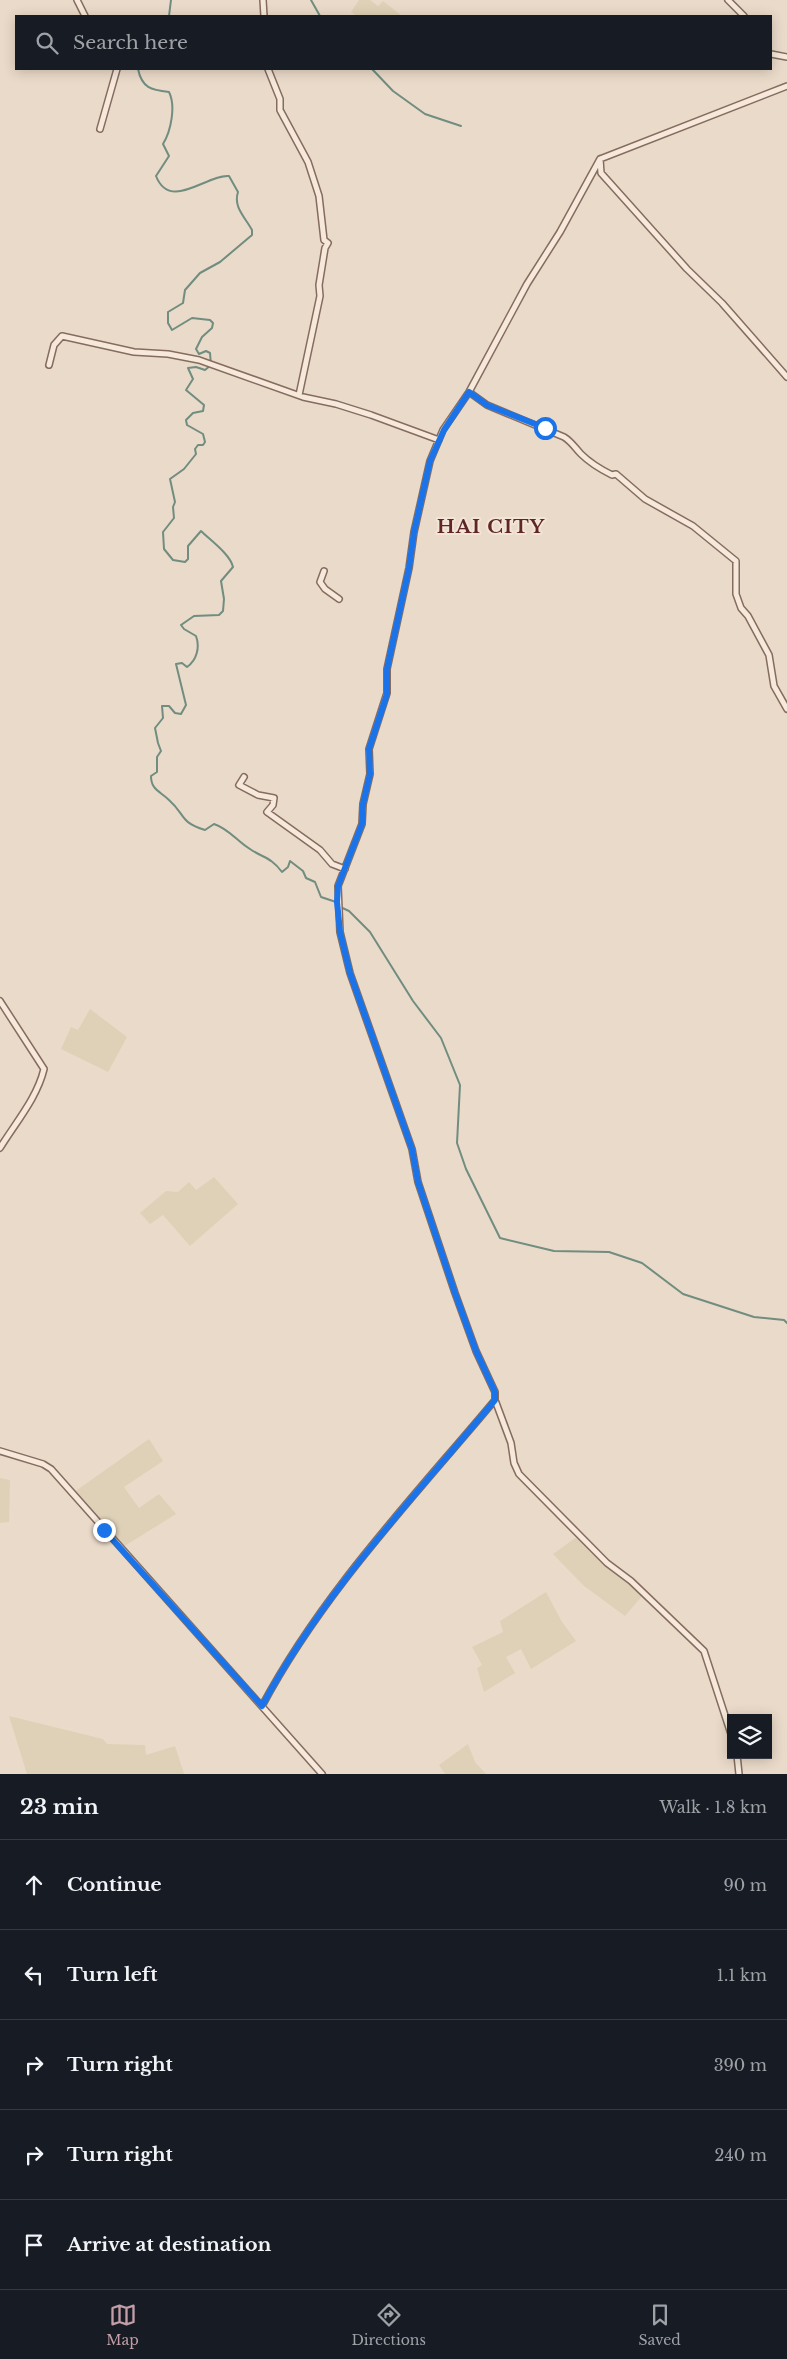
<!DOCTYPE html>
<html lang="en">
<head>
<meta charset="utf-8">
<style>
  body { margin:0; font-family:"Libre Baskerville",serif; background:#20242c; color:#f1f3f6 }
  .controls { position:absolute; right:15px; bottom:15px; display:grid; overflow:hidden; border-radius:0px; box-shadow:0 2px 12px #0003 }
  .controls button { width:45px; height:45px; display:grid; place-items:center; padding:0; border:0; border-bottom:1px solid #363941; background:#171b24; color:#f1f3f6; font:25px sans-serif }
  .stop { position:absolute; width:15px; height:15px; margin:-11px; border:4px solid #1a73e8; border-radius:50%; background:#fff }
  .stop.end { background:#1a73e8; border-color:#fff; box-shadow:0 1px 5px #0008 }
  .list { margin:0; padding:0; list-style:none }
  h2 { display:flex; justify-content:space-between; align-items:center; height:65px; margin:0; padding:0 20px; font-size:21px }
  h2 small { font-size:16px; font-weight:400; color:#9ea1a6 }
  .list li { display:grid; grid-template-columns:32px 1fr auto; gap:15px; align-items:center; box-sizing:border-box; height:90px; padding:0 20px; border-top:1px solid #363941 }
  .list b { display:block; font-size:19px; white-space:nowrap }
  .list em { font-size:16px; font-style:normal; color:#9ea1a6 }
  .icon { flex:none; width:28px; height:28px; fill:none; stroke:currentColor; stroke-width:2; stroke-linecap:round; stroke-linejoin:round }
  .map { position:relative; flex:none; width:787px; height:1774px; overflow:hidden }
  .search { position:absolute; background:#171b24; box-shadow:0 2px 12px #0003; left:15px; right:15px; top:15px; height:55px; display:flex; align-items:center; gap:12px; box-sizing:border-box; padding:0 18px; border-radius:0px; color:#9ea1a6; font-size:19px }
  .sheet { height:515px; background:#171b24 }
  nav { display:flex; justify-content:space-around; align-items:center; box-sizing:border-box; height:70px; border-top:1px solid #363941; background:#171b24; font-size:14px; color:#9ea1a6 }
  nav a { display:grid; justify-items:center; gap:2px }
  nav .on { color:#c49ea7 }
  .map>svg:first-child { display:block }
</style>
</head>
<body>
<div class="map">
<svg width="787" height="1774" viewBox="0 0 787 1774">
  <rect width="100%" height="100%" fill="#eadac9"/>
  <path fill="#dfd1b7" d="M359,0H370L378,6L383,1L402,16H357L351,12Z
    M90,1009L127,1037L108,1072L61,1049L71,1027L78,1030Z
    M214,1177L238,1204L190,1246L163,1215L150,1224L140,1213L166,1191L178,1192L189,1182L196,1190Z
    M149,1439L163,1461L124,1487L139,1508L159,1494L176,1514L118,1550L70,1495Z
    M0,1478L10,1480L9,1522L0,1523Z
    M578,1536L642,1596L625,1616L584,1586L553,1554Z
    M546,1592L562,1622L576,1641L531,1669L521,1649L506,1657L515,1673L484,1692L477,1668L482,1665L472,1647L503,1632L500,1621Z
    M9,1716L103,1739L107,1744L145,1745L146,1755L175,1746L184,1774H27Z
    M468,1744L475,1762L486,1774H445L439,1765Z"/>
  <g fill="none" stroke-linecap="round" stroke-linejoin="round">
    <path stroke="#708d80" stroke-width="2" d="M311,0L320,16
      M169,16L171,0
      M138,69C142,88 151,90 169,92C176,106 171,131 163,144L169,156L156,176C170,212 207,174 229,176L238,192C233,207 245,217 252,230V235L220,262L200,273L185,290L183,303L168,312V323L172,330L192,318L210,320L213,323L212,328L202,337L196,349L199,354L206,351L210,353L211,365L205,370L196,367L188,368L193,379L186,390L204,405L203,411L193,413L186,420L187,425L203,434L205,442L203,445H198L195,449L196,454L184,469L170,479L175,502L173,507L174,518L163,532L164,549L173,560L185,562L188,559V546L201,531C210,540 230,554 233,567L221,581L224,599L223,611L219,615L194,616L181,625L184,629L196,636C200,647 197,660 187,667L182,663L176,664L186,705L181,714L175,713L169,706H162L163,718L155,728L158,743L161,751L157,757V772L151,776C151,790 160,791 169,800C186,815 179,822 205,830L214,824C229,829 237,841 250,849C263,858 271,857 282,872L288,867L290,861L303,871L306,878L315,882L321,897L336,902V905L349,911L370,932L413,1001L441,1038L460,1085L457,1143L466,1169L500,1238L554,1251L609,1252L642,1263L683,1294L754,1317L784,1320L787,1323
      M372,69L393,91L425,114L461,126"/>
    <g stroke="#856c5f" stroke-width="8">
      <path id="street" d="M77,0L85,16
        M263,0L264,16
        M728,0L744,16
        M771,54L787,57
        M268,69L280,99V110L308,162L319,196L324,240L328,243L325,248L319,285L320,296L299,395
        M787,86L600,159L601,173L687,269L722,303L787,377
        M100,129L117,69
        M600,159L560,232L527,284L469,392L443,430L430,461L414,532L409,568L387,669V693L369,749L370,774L363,804L362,824L338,886L340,932L350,973L412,1149L418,1182L455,1293L476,1351L495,1392V1400L511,1443L514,1463L519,1474L607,1563L631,1581L704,1651L731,1734
        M49,365L54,345L62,336L134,352L168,354L199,360L303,397L336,404L371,415L439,440
        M469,392L487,405L564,437C572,442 575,448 581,454C589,462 602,470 612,475L616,474L645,499L693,526L736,561V594L741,608L748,616L769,655L774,686L787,709
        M324,571L320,582L325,589L339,599
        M244,777L239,785L258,795L274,798L273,805L267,812L320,850L332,864L345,869
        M0,1001L44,1069C37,1098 16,1122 0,1148
        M0,1451L43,1464L51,1469L322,1774
        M262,1706C322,1593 413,1498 495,1400
        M737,1755L739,1774"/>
    </g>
    <use href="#street" stroke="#f6e9db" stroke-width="5"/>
  </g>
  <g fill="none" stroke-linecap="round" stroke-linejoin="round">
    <path stroke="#1a73e8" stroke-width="6" d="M104,1530L262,1706C323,1592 413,1499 495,1400V1392L476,1351L455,1293L418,1182L412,1149L350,973L340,932L337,902L338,886L362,824L363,804L370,774L369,749L387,694V669L409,568L414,532L430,461L444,430L469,392L487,405L545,428"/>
  </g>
  <g text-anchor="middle" stroke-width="4" stroke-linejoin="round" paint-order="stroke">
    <g font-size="19" font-weight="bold" letter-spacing="1" fill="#5f2625" stroke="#f2e5d8">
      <text x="491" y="533">HAI CITY</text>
    </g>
  </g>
</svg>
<div class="controls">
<button><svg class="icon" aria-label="layers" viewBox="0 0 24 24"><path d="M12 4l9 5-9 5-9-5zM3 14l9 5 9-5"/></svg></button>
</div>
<div class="stop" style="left:545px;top:428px"></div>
<div class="stop end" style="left:104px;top:1530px"></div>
<div class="search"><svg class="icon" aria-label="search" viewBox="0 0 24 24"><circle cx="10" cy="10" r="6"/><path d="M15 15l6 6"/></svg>Search here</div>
</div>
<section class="sheet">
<h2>23 min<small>Walk · 1.8 km</small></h2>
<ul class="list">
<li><svg class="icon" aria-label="ahead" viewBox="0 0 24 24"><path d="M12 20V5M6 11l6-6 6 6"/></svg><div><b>Continue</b></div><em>90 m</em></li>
<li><svg class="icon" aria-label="left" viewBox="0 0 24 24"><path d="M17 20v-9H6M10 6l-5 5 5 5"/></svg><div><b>Turn left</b></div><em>1.1 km</em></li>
<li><svg class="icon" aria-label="right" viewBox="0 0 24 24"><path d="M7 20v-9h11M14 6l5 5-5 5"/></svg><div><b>Turn right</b></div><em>390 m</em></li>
<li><svg class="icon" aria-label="right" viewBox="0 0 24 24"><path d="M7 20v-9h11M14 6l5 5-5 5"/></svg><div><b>Turn right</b></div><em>240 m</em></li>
<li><svg class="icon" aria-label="arrive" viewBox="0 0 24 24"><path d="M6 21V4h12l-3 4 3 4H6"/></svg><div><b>Arrive at destination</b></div></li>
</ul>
</section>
<nav>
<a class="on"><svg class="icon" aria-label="map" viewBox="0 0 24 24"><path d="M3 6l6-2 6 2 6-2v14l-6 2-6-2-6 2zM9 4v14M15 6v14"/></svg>Map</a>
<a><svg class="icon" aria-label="directions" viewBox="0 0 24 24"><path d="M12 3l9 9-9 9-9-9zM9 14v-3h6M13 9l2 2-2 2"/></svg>Directions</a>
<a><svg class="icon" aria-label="saved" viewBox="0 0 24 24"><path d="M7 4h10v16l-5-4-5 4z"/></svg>Saved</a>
</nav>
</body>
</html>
